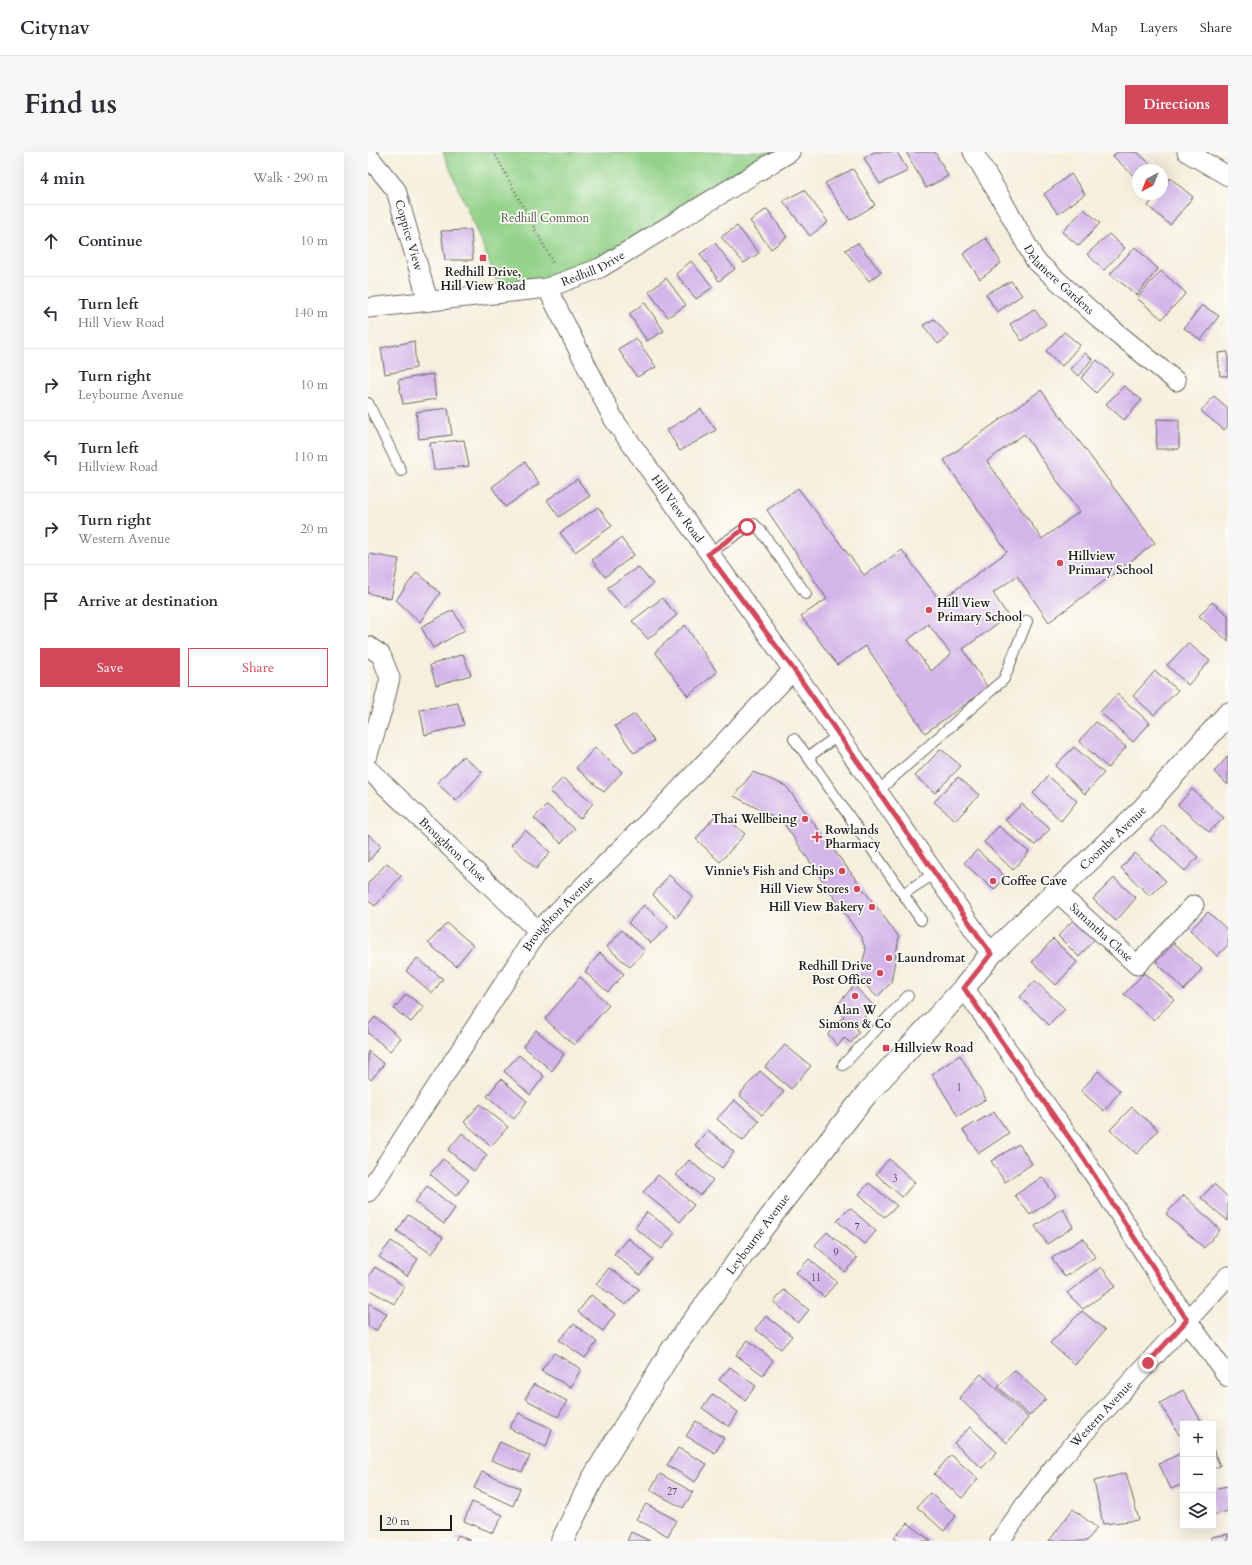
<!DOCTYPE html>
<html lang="en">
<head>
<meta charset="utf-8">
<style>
  body { margin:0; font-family:Cardo,serif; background:#f7f7f7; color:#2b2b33 }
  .controls { position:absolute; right:12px; bottom:12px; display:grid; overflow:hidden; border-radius:0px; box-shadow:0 4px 16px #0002 }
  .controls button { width:36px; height:36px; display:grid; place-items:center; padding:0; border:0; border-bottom:1px solid #e1e1e2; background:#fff; color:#2b2b33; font:20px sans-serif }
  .compass { position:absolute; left:764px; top:12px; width:36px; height:36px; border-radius:50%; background:#fff; box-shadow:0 4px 16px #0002; rotate:222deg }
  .scale { position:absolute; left:12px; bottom:10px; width:72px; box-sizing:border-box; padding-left:4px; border:2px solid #1c1c1c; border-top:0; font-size:11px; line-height:14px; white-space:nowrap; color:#1c1c1c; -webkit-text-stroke:3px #fdfcf7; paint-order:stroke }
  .stop { position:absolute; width:12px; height:12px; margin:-9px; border:3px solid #d1495b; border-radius:50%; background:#fff }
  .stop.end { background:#d1495b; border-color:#fff; box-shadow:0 1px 4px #0008 }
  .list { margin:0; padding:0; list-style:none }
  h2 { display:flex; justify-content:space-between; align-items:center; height:52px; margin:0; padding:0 16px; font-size:17px }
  h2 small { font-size:13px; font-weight:400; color:#7c7c81 }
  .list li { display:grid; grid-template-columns:26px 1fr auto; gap:12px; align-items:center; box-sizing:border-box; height:72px; padding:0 16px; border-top:1px solid #e1e1e2 }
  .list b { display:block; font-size:15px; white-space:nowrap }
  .list p { margin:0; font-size:13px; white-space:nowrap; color:#7c7c81 }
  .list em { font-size:13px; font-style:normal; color:#7c7c81 }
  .actions { display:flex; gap:8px; padding:12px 16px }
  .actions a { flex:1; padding:9px 0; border:1px solid #d1495b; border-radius:0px; text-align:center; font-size:14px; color:#d1495b }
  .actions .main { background:#d1495b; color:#fff }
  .icon { flex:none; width:22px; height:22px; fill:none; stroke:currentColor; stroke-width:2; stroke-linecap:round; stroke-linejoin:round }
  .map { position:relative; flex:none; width:860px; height:1389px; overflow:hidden; border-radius:0px }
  header { display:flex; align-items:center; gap:24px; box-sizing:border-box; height:56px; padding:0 20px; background:#fff; border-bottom:1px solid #e1e1e2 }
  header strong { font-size:19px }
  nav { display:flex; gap:22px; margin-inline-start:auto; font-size:14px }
  .intro { display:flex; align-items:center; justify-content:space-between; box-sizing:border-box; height:96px; padding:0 24px }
  h1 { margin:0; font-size:28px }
  .button { padding:10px 18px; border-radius:0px; background:#d1495b; color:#fff; font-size:14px; font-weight:700 }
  main { display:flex; gap:24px; padding:0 24px }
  aside { flex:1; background:#fff; border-radius:0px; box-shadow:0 4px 16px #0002 }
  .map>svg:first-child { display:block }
</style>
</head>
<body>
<header>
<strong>Citynav</strong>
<nav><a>Map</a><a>Layers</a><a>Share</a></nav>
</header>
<div class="intro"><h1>Find us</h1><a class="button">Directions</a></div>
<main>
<aside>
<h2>4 min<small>Walk · 290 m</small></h2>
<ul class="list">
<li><svg class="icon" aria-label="ahead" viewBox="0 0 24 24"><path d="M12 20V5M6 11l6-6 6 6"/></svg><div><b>Continue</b></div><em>10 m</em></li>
<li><svg class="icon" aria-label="left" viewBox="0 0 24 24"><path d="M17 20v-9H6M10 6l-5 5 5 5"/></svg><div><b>Turn left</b><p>Hill View Road</p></div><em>140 m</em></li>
<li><svg class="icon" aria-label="right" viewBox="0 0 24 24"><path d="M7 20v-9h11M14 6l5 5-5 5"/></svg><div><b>Turn right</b><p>Leybourne Avenue</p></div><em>10 m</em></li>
<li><svg class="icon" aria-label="left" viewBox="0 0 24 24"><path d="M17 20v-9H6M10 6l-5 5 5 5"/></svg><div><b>Turn left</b><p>Hillview Road</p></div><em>110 m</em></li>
<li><svg class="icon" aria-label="right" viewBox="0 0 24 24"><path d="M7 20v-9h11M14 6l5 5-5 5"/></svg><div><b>Turn right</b><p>Western Avenue</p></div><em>20 m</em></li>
<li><svg class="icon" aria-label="arrive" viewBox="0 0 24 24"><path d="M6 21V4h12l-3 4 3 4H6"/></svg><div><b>Arrive at destination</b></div></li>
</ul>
<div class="actions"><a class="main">Save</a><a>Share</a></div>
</aside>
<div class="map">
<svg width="860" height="1389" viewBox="0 0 860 1389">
  <rect width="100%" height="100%" fill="#fdfcf7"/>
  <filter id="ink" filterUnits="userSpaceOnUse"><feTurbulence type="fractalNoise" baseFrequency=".025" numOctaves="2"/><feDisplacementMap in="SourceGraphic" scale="8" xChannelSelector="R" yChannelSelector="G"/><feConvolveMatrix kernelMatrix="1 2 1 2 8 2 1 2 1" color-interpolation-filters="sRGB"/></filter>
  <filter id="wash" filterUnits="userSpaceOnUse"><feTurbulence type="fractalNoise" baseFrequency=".012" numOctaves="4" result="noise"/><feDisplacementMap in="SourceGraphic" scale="16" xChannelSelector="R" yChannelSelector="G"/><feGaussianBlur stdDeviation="0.9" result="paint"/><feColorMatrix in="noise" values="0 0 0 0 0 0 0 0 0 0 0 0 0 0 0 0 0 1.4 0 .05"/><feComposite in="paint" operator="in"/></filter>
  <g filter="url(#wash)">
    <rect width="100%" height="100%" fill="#f5efdd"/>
    <path fill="#93d289" stroke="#587752" d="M75,0H422L232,116L134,140Z"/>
    <g id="blocks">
      <path fill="#d3b5e9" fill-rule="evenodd" d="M506,0H529L540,19L512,32L496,6Z
        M538,0H567L580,24L558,36Z
        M749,0H769L786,15L783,18H770V28L745,4Z
        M485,17L507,53L482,68L457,31Z
        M703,22L717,42L690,62L676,42Z
        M802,26L825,45L802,73L780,54L789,42H794V36Z
        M436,38L460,70L442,84L415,49Z
        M399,57L419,85L403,97L382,69Z
        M716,57L732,71L711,94L694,80Z
        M369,74L391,101L376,111L353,85Z
        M103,78L105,108H77L73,79Z
        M741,82L757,96L736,118L719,102Z
        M618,86L633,111L612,127L595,102Z
        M347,91L367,117L351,129L332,102Z
        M490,91L513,120L501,129L477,98Z
        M767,95L790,117L769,143L742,122Z
        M323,109L345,135L328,147L308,122Z
        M793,119L818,141L794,167L769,146Z
        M298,126L318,153L300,165L281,140Z
        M643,129L654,143L629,160L618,142Z
        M277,151L296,179L279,189L261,162Z
        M834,153L851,164L833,188L816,176Z
        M666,157L678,172L654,189L642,172Z
        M566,167L581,184L570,192L555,173Z
        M696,180L712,193L694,214L678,199Z
        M268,186L288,215L269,225L250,197Z
        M46,189L48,216L17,222L13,196Z
        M860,200V224H852L850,201Z
        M717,201L724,207L711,224L702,217Z
        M729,208L745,222L728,241L713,226Z
        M65,222L68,247L35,252L30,228Z
        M756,234L774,248L756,268L738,252Z
        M673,238L787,391L681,470L649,424L625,441L640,464L595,497L620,536L557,581L498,494L469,513L433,464L459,447L399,358L430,336L496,423L534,398L572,449L639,400L576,308ZM656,282L711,360L674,387L619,309ZM560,472L583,502L563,519L540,488Z
        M846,244L860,256V274L856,278L833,259Z
        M80,256L84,283L51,287L48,260Z
        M333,257L348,278L312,299L299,278Z
        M789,267L811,268V297H788Z
        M96,288L101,314L66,318L62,291Z
        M157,310L171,332L137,355L124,335Z
        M209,327L222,344L191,365L179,348Z
        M230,355L244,374L207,400L192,381Z
        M253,386L266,403L237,425L224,408Z
        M1,402L31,407L23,447L0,441Z
        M270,415L285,432L256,456L239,436Z
        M49,420L72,441L52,470L28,448Z
        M294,446L309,463L280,487L264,469Z
        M844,450L860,463V489L831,464Z
        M85,458L97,478L65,496L53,475Z
        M317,473L349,520L320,544L287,500Z
        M820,491L842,509L820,533L799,513Z
        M95,502L103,523L68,533L62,513Z
        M787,519L810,538L786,563L765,544Z
        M749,542L782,571L765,590L732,560Z
        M90,551L96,573L57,583L52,558Z
        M267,562L286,589L266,601L247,574Z
        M728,570L758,595L740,616L711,589Z
        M706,595L736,621L717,642L687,614Z
        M227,596L254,620L236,640L208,616Z
        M573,597L593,614L567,641L547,624Z
        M95,604L114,620L88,649L69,631Z
        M860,604V633L846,620Z
        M385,620L418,634L531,785L523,831L509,845L490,825L498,798L493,785L415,670L366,644Z
        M680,624L709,649L693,669L665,641Z
        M590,625L611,643L588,668L566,650Z
        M195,626L225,651L212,667L182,639Z
        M824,637L856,666L841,680L810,653Z
        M654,652L682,677L667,693L637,668Z
        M179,653L207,677L193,691L166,666Z
        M351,659L377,682L352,710L328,687Z
        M795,673L830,705L817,719L782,687Z
        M631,674L661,700L645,718L616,690Z
        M157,678L182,700L168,717L143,693Z
        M0,682L13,694L0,710Z
        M609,698L638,725L626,738L596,711Z
        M767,701L798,729L782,744L753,716Z
        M19,711L33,724L7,754L0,748V731Z
        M301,723L325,745L308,766L285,743Z
        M746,726L768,746L748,769L725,747Z
        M276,753L300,775L283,791L260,771Z
        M840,760L860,778V793L849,804L822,778Z
        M708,765L729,784L711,805L690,784Z
        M79,771L105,793L88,814L60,791Z
        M254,778L277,799L262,815L239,795Z
        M685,787L709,810L688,833L664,810Z
        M806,791L834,817L816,838L788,810Z
        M232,801L256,822L240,840L217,820Z
        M49,806L75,827L64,841L38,819Z
        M776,821L806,847L786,868L756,842Z
        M212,825L241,853L206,893L177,867Z
        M667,829L697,857L681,873L652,845Z
        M486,833L506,854L487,875L491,880L483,891L476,886L470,894L460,882L476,864L467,856Z
        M38,842L56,855L43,870L26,857Z
        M7,865L33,886L22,899L0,881V873Z
        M168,878L196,902L184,919L155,894Z
        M417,893L443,914L423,937L397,915Z
        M0,899L16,912L3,928L0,925Z
        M151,903L176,924L162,943L136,919Z
        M592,903L618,947L590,964L564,922Z
        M392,919L416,940L394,963L371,943Z
        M730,919L752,939L736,959L713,939Z
        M133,927L159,949L146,967L119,944Z
        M366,948L391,969L375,989L349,967Z
        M112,952L140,975L123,994L96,970Z
        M764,955L790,978L769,1002L742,978Z
        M626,960L641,981L611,1001L595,978Z
        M340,978L366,1000L354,1016L327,993Z
        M94,981L119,1003L106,1019L80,998Z
        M651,992L664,1012L637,1030L623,1009Z
        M75,1007L101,1028L88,1044L62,1022Z
        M521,1007L547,1030L534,1045L508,1022Z
        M321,1008L345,1028L332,1043L308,1023Z
        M290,1023L326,1053L312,1070L275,1040Z
        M674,1025L688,1044L662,1063L647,1043Z
        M501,1031L529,1054L516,1065L491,1042Z
        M846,1032L860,1045V1069L833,1046Z
        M59,1034L87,1056L76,1072L47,1050Z
        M816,1043L852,1078L836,1096L798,1062Z
        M482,1056L508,1079L497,1092L469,1069Z
        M695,1056L705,1075L679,1092L667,1074Z
        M279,1060L307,1081L294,1097L267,1076Z
        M40,1063L75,1085L64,1102L29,1079Z
        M459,1080L489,1106L477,1120L447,1093Z
        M260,1086L285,1107L272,1123L246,1102Z
        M715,1086L727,1105L697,1125L684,1106Z
        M23,1089L50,1107L39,1124L11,1105Z
        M441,1107L469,1130L456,1145L428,1121Z
        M7,1115L36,1134L26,1152L0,1137V1125Z
        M733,1115L748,1134L715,1157L699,1141Z
        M241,1116L271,1137L258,1153L228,1132Z
        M416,1138L441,1158L430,1171L406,1150Z
        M223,1143L247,1162L235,1179L210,1160Z
        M0,1151L19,1162L8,1179L0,1174Z
        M714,1159L737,1178L707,1213L682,1191Z
        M398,1164L424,1184L413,1197L387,1177Z
        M206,1172L229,1190L217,1206L191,1188Z
        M380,1188L405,1208L395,1223L368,1203Z
        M186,1201L213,1217L203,1235L173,1219Z
        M362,1215L388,1234L377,1248L351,1228Z
        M646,1218L678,1247L661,1264L630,1235Z
        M613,1222L660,1266L639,1291L591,1246Z
        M166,1232L199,1249L190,1265L157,1247Z
        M815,1238L835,1272H815V1281L811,1283L792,1251Z
        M345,1242L370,1260L361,1275L334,1256Z
        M151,1261L184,1277L178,1295L141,1276Z
        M328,1269L356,1286L347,1301L318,1284Z
        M602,1275L629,1300L614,1316L586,1291Z
        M132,1290L162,1304L154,1320L123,1308Z
        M310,1296L339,1312L327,1330L299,1313Z
        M845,1297L852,1314L845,1317Z
        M815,1300V1332L803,1337L791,1312Z
        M583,1303L610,1327L594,1346L566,1322Z
        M114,1320L152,1336L145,1354L106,1336Z
        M758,1321L771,1368L735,1372L726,1329Z
        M292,1322L325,1340L315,1356L282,1338Z
        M860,1334V1359L845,1363V1337Z
        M562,1341L588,1364L576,1379L549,1355Z
        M104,1350L135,1363L125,1381L96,1369Z
        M278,1352L308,1368L300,1384L268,1367Z
        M705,1357L729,1376L719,1389H681Z
        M540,1371L563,1389H531L526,1386Z
        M263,1380L282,1389H259Z
        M860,1382V1389H843V1385Z
        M90,1383L103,1389H87Z"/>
    </g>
  </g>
  <g filter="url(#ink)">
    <use href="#blocks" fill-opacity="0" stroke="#686660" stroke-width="1"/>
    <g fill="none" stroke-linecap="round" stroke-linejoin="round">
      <g stroke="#686660" stroke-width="12">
        <path id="service" d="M0,251L33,319
          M340,402L379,375L386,372L393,379L438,442
          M471,583L440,605L535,742L567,721
          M426,587L440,605
          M510,639L636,527L659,469
          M535,742L553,768
          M475,913L540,844"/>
      </g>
      <g stroke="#686660" stroke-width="21">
        <g id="minor">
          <path id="s1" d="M605,0L634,48L667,108L733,168L808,229"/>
          <path d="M819,0L860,24"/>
          <path id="s2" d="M0,4L28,38L60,149"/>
          <path id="s3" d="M179,136L246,268L425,518L623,802"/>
          <path id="s4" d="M0,156L179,136L232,116L422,0"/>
          <path d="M0,494L13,503L22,526L15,555L0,602"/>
          <path id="s5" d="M0,617L170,779"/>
          <path id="s6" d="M689,740L769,813L826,753"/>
          <path d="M596,836L716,1007L819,1168L860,1225"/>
          <path id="s7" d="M0,1040L170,779L294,656L425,518"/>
          <path id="s8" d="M632,1389L657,1353L693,1306L860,1124"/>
        </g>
      </g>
      <g stroke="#686660" stroke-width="24">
        <g id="tertiary">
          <path id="s9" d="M194,1389L224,1328L304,1198L413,1051L497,944L596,836L623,802L774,658L860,562"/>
        </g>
      </g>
      <path stroke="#686660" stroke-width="2.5" stroke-dasharray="1 3" stroke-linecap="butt" d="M126,0L185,111"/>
      <use href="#service" stroke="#fff" stroke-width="10"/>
      <use href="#minor" stroke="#fff" stroke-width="19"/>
      <use href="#tertiary" stroke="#fff" stroke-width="22"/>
    </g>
  </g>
  <g fill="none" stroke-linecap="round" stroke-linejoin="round" filter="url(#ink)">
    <path stroke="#d1495b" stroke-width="5" d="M379,375L340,402L426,518L623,802L596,836L716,1007L819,1168L780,1211"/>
  </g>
  <g fill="#d1495b" stroke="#fdfcf7" stroke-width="1.5">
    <rect x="111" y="102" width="8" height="8" rx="2"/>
    <circle cx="692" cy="411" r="4"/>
    <circle cx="561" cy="458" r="4"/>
    <circle cx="437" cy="667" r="4"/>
    <path d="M447 679h4v4h4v4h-4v4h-4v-4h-4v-4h4z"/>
    <circle cx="474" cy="719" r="4"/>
    <circle cx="625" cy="729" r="4"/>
    <circle cx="489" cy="737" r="4"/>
    <circle cx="504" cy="755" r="4"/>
    <circle cx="521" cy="806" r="4"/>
    <circle cx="512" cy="821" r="4"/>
    <circle cx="487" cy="844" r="4"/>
    <rect x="514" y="892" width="8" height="8" rx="2"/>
  </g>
  <g text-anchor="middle" stroke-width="3.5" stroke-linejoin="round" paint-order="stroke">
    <g font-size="10" fill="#4a424f">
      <text x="591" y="939">1</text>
      <text x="527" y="1030">3</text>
      <text x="489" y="1078">7</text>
      <text x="468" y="1104">9</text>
      <text x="448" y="1129">11</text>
      <text x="304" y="1343">27</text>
    </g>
    <g font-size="12" fill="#465c42" stroke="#fdfcf7">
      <text x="177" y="70">Redhill Common</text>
    </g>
    <g font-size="12" fill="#1c1c1c" stroke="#fdfcf7">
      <text dy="4" stroke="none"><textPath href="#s2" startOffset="91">Coppice View</textPath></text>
      <text dy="4" stroke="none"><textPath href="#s4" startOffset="230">Redhill Drive</textPath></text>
      <text dy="4" stroke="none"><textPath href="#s1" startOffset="155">Delamere Gardens</textPath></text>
      <text dy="4" stroke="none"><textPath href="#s3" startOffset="257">Hill View Road</textPath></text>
      <text dy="4" stroke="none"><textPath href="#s9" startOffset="898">Coombe Avenue</textPath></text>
      <text dy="4" stroke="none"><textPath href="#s5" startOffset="117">Broughton Close</textPath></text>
      <text dy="4" stroke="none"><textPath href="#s7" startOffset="338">Broughton Avenue</textPath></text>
      <text dy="4" stroke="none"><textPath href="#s6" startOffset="60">Samantha Close</textPath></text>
      <text dy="4" stroke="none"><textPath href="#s9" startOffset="365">Leybourne Avenue</textPath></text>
      <text dy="4" stroke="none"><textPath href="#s8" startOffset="163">Western Avenue</textPath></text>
    </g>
    <g font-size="12" font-weight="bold" fill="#1c1c1c" stroke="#fdfcf7" text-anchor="start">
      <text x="115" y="124" text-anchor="middle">Redhill Drive,<tspan x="115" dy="14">Hill View Road</tspan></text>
      <text x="700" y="408">Hillview<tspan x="700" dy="14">Primary School</tspan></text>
      <text x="569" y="455">Hill View<tspan x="569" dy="14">Primary School</tspan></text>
      <text x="429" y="671" text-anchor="end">Thai Wellbeing</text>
      <text x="457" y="682">Rowlands<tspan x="457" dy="14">Pharmacy</tspan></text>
      <text x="466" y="723" text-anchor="end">Vinnie's Fish and Chips</text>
      <text x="633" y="733">Coffee Cave</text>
      <text x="481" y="741" text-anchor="end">Hill View Stores</text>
      <text x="496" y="759" text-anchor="end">Hill View Bakery</text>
      <text x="529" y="810">Laundromat</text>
      <text x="504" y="818" text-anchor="end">Redhill Drive<tspan x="504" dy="14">Post Office</tspan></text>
      <text x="487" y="862" text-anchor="middle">Alan W<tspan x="487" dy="14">Simons &amp; Co</tspan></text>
      <text x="526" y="900">Hillview Road</text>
    </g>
  </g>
</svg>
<div class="controls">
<button>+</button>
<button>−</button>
<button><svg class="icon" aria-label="layers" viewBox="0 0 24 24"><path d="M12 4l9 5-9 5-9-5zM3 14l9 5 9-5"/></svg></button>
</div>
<svg class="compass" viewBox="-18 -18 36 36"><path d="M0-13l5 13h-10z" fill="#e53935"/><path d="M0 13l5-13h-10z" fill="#7c7c81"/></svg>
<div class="scale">20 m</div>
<div class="stop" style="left:379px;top:375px"></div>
<div class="stop end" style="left:780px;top:1211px"></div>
</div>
</main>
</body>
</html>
